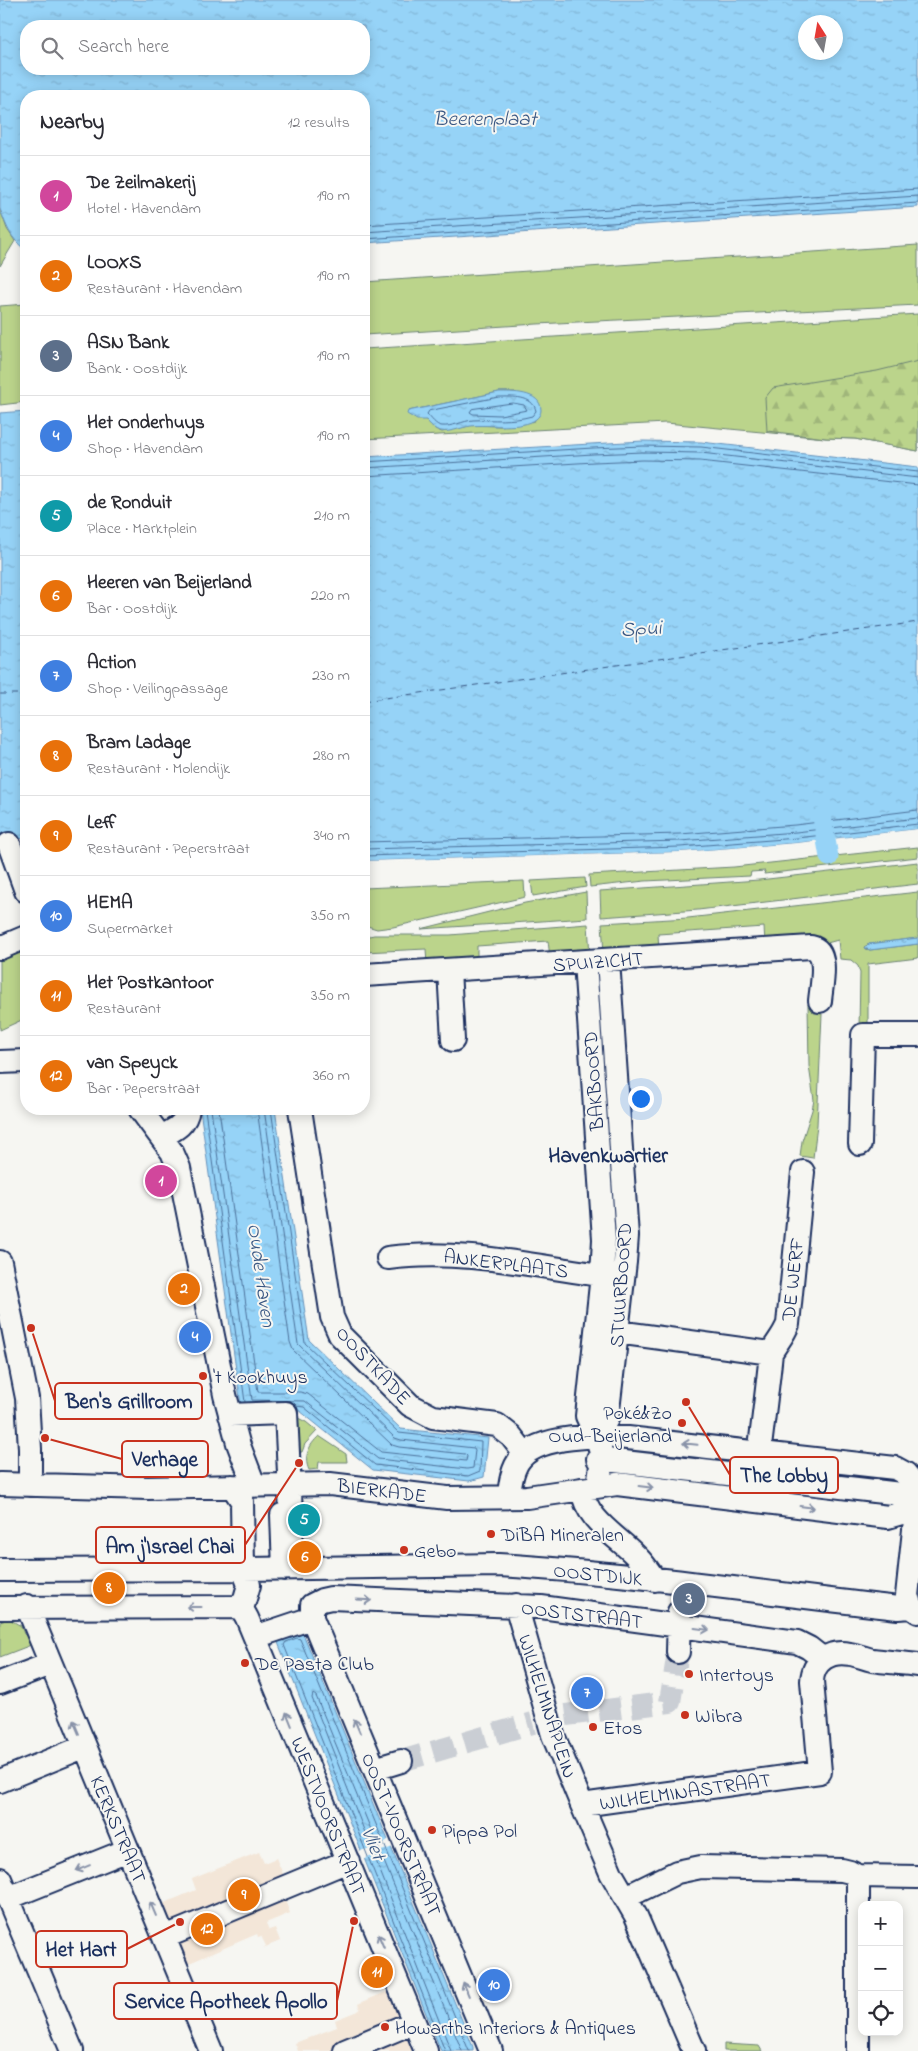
<!DOCTYPE html>
<html lang="en">
<head>
<meta charset="utf-8">
<style>
  body { margin:0; font-family:"Indie Flower",sans-serif; background:#f7f7f7; color:#2b2b33 }
  .controls { position:absolute; right:15px; bottom:15px; display:grid; overflow:hidden; border-radius:10px; box-shadow:0 2px 12px #0003 }
  .controls button { width:45px; height:45px; display:grid; place-items:center; padding:0; border:0; border-bottom:1px solid #e1e1e2; background:#fff; color:#2b2b33; font:25px sans-serif }
  .compass { position:absolute; left:798px; top:15px; width:45px; height:45px; border-radius:50%; background:#fff; box-shadow:0 2px 12px #0003; rotate:349deg }
  .you { position:absolute; left:640px; top:1098px; width:18px; height:18px; margin:-12px; border:4px solid #fff; border-radius:50%; background:#1a73e8; box-shadow:0 0 0 8px #1a73e833 }
  .badge { display:grid; place-items:center; width:32px; height:32px; border-radius:50%; background:#c8321e; color:#fff; font-size:16px; font-weight:700 }
  .pin { position:absolute; translate:-50% -50%; border:2px solid #fff; box-shadow:0 1px 5px #0006 }
  .list { margin:0; padding:0; list-style:none }
  h2 { display:flex; justify-content:space-between; align-items:center; height:65px; margin:0; padding:0 20px; font-size:21px }
  h2 small { font-size:16px; font-weight:400; color:#7c7c81 }
  .list li { display:grid; grid-template-columns:32px 1fr auto; gap:15px; align-items:center; box-sizing:border-box; height:80px; padding:0 20px; border-top:1px solid #e1e1e2 }
  .list b { display:block; font-size:19px; white-space:nowrap }
  .list p { margin:0; font-size:16px; white-space:nowrap; color:#7c7c81 }
  .list em { font-size:16px; font-style:normal; color:#7c7c81 }
  .icon { flex:none; width:28px; height:28px; fill:none; stroke:currentColor; stroke-width:2; stroke-linecap:round; stroke-linejoin:round }
  .map { position:relative; flex:none; width:918px; height:2051px; overflow:hidden }
  .search { position:absolute; background:#fff; box-shadow:0 2px 12px #0003; left:20px; top:20px; width:350px; height:55px; display:flex; align-items:center; gap:12px; box-sizing:border-box; padding:0 18px; border-radius:20px; color:#7c7c81; font-size:19px }
  .panel { position:absolute; background:#fff; box-shadow:0 2px 12px #0003; left:20px; top:90px; width:350px; height:1025px; border-radius:20px }
  .map>svg:first-child { display:block }
</style>
</head>
<body>
<div class="map">
<svg width="918" height="2051" viewBox="0 0 918 2051">
  <defs>
    <pattern id="forest-firs" width="22" height="20" patternUnits="userSpaceOnUse" patternTransform="scale(1.25)"><rect width="22" height="20" fill="#bbd48b"/><path d="M5 1l3.5 6h-7zM16 11l3.5 6h-7z" fill="#a0b67a"/></pattern>
    <pattern id="water-ripples" width="26" height="14" patternUnits="userSpaceOnUse" patternTransform="scale(1.25)"><rect width="26" height="14" fill="#96d3f7"/><path d="M2 4q2-2 4 0t4 0M15 11q2-2 4 0t4 0" fill="none" stroke="#81b5d6"/></pattern>
  </defs>
  <rect width="100%" height="100%" fill="#f6f6f2"/>
  <filter id="ink" filterUnits="userSpaceOnUse"><feTurbulence type="fractalNoise" baseFrequency=".02" numOctaves="2"/><feDisplacementMap in="SourceGraphic" scale="10" xChannelSelector="R" yChannelSelector="G"/><feConvolveMatrix kernelMatrix="1 2 1 2 8 2 1 2 1" color-interpolation-filters="sRGB"/></filter>
  <g filter="url(#ink)">
    <path fill="#f3e6d8" d="M259,1852L264,1863L276,1858L287,1883L282,1893L290,1913L266,1923L269,1930L275,1928L280,1941L263,1948L266,1946L261,1936L258,1937L257,1934L187,1964L162,1904L196,1890L192,1879Z
      M388,1991L413,2051H298L295,2043L337,2027L335,2020L360,2010L358,2004Z"/>
    <path fill="#bbd48b" stroke="#6b8274" fill-rule="evenodd" d="M0,209L7,229L15,241L0,266Z
      M918,245V305L537,324L364,335V282Z
      M26,304V402L0,405V306Z
      M918,314V451L855,439L825,438L666,423L364,439V349ZM499,392H515L535,421L501,426L473,425L442,432L435,429L426,420L408,411Z
      M918,847V857L900,859L764,874L765,871L751,872L750,876L645,881L590,887L589,875L734,867Z
      M918,862V884L698,910L601,917L600,891L759,880Z
      M585,878L586,887L533,896L531,881Z
      M524,881L525,897L393,927L377,929L364,925V888Z
      M586,892L587,918L421,929L525,903Z
      M918,892V938L869,944L864,947L865,949L870,950L918,944V958L868,964V1029H859L860,973L858,966L851,960L840,959L838,940L827,943L822,940L765,943L764,927L658,934L659,950L604,954L602,923L688,918Z
      M588,924L590,955L550,957L548,941L477,946V962L427,965L426,949L364,952V937L374,935H450Z
      M26,945V1018L0,1030V957Z
      M808,1004H815L814,1013L822,1014L817,1125L813,1158L800,1156L802,1141L812,1110L814,1100L809,1066Z
      M296,1417L306,1422L317,1431L305,1444L302,1452H294Z
      M319,1436L346,1454L347,1462H319L318,1469L309,1470C303,1457 309,1445 319,1436Z
      M9,1619L21,1626L24,1634L28,1637L31,1645L0,1657V1622Z
      M724,2044L759,2046L762,2051H724Z"/>
    <path fill="url(#forest-firs)" stroke="#6b8274" d="M918,361V451L855,439L826,438L767,431L765,398L773,388L877,371Z"/>
    <path fill="url(#water-ripples)" stroke="#6591ba" fill-rule="evenodd" d="M0,0H918V207L364,243V96H26V251C10,237 7,228 0,209ZM836,22V52H806V22ZM364,26V69H26V26Z
      M499,392C511,392 541,391 541,410C541,413 539,417 536,419C523,430 487,424 471,426C462,427 450,433 441,431C434,430 430,424 426,420H417L407,414L408,411Z
      M26,411V839L0,836V413Z
      M643,441L701,442L918,467V829L797,843L681,852L364,861V457Z
      M918,938V944L870,950L864,948L869,944Z
      M200,1109H275L309,1340L401,1429L488,1438L484,1477L469,1481L373,1470L300,1411L242,1413Z
      M302,1631L473,2047V2051H441L277,1640Z"/>
    <path fill="#f6f6f2" d="M918,829V831L856,840L681,855L364,863V861L681,852L797,843Z
      M389,1839L393,1847L373,1854L363,1860L360,1851L381,1845Z"/>
    <g fill="none" stroke-linecap="round" stroke-linejoin="round">
      <path stroke="#4c719b" stroke-width="1" d="M364,225L918,189
        M364,232L918,196
        M364,239L918,203
        M499,397C512,397 533,395 536,411L532,416C510,422 495,419 473,420C463,421 452,427 442,426C436,426 431,418 427,414L429,411Z
        M513,403L524,405L527,410L500,415L473,414L470,412L472,409Z
        M364,462L593,448L643,446L701,447L918,472
        M364,468L593,454L643,452L701,453L918,478
        M364,476L594,462L643,460L700,461L918,485
        M364,842L680,834L795,825L918,810
        M364,849L680,841L796,832L918,818
        M364,856L680,847L797,838L918,824
        M205,1109L245,1402
        M211,1109L252,1400L305,1401L378,1459L467,1469L473,1468L475,1450L474,1448L401,1440L395,1438L298,1344L264,1109
        M219,1109L258,1392H300L308,1394L381,1452L466,1461L467,1456L465,1454L399,1447L392,1445L293,1350L290,1342L257,1109
        M271,1109L305,1343L399,1433L481,1442L480,1471L468,1476L375,1465L304,1407L296,1406
        M445,2051L284,1645L286,1642L297,1638L300,1639L469,2051
        M451,2051L312,1698L313,1694L316,1696L462,2051"/>
      <path stroke="#96d3f7" stroke-width="19" d="M822,817L829,857"/>
      <path stroke="#3a5884" stroke-width="1" stroke-dasharray="6 5" stroke-linecap="butt" d="M0,694H26
        M364,701L918,622"/>
      <path stroke="#caced4" stroke-width="22" stroke-dasharray="22 11" stroke-linecap="butt" d="M566,1715L670,1702L678,1652
        M401,1761L533,1723"/>
      <g stroke="#1b2f5e" stroke-width="26">
        <path id="minor" d="M9,844L26,891
          M0,948L26,937
          M585,962L604,1239L602,1275L587,1416L598,1440L601,1454V1466L598,1485
          M449,970L453,1040
          M364,975L811,947C830,951 821,987 820,1001
          M0,1062L26,1061
          M140,1109L172,1152L179,1168L225,1395L238,1443L254,1485
          M300,1109L332,1317L340,1335L410,1405L433,1417L497,1425L511,1436L525,1454
          M161,1137C174,1130 186,1125 188,1109
          M860,1144L863,1035H918
          M388,1258C465,1248 540,1268 616,1277
          M0,1262L27,1398L30,1449V1485
          M617,1332L771,1353
          M230,1415L286,1413L292,1533
          M596,1436L607,1419L625,1262L627,1236L608,960
          M598,1459L918,1496
          M0,1484L148,1488L330,1484L447,1498L527,1497L617,1484L888,1517L902,1513L918,1501
          M232,1486L242,1501L243,1569L249,1585L242,1609
          M582,1489C586,1521 618,1536 638,1558C645,1565 650,1573 655,1580
          M509,1497C510,1484 512,1468 521,1458C540,1435 600,1435 628,1438L895,1468L906,1474L918,1489
          M754,1500C759,1451 766,1402 771,1353C777,1342 784,1335 788,1324L803,1172
          M918,1509L915,1520L907,1596L911,1607L918,1612
          M282,1515L284,1569
          M0,1570L243,1569L498,1565C632,1573 765,1593 898,1608L911,1607
          M516,1605L553,1735L582,1805
          M27,1606L211,2051
          M0,1608L234,1607L242,1609
          M242,1609L247,1618L426,2051
          M255,1637L312,1618
          M678,1652L679,1612
          M0,1683L50,1664
          M375,1769L401,1761
          M0,1781L76,1750
          M858,1876V2051
          M0,1879L72,2051
          M626,1897L677,1872L701,1867L842,1870L850,1872L858,1876L918,1877
          M8,1898L128,1850
          M165,1937L348,1861
          M345,2051L414,2022
          M491,2051L312,1618V1605L322,1600L331,1598L541,1607L797,1642L809,1648L823,1659
          M694,2051L636,1916L611,1873L582,1805L820,1772L812,1681C813,1661 830,1650 850,1654C857,1655 864,1658 872,1660C887,1662 903,1663 918,1665"/>
      </g>
      <use href="#minor" stroke="#f6f6f2" stroke-width="22"/>
    </g>
    <defs><path id="oneway-shaft" d="M-6 0H5M1.5-3L5.5 0L1.5 3" fill="none" stroke-width="1.6" stroke-linecap="round" stroke-linejoin="round" transform="scale(1.25)"/></defs>
    <g stroke="#8892a8">
      <use href="#oneway-shaft" transform="translate(690 1444) rotate(-174)"/>
      <use href="#oneway-shaft" transform="translate(646 1487) rotate(7)"/>
      <use href="#oneway-shaft" transform="translate(807 1507) rotate(7)"/>
      <use href="#oneway-shaft" transform="translate(364 1600) rotate(3)"/>
      <use href="#oneway-shaft" transform="translate(194 1607) rotate(180)"/>
      <use href="#oneway-shaft" transform="translate(702 1629) rotate(8)"/>
      <use href="#oneway-shaft" transform="translate(289 1719) rotate(-112)"/>
      <use href="#oneway-shaft" transform="translate(357 1726) rotate(-113)"/>
      <use href="#oneway-shaft" transform="translate(76 1727) rotate(-113)"/>
      <use href="#oneway-shaft" transform="translate(83 1868) rotate(158)"/>
      <use href="#oneway-shaft" transform="translate(153 1909) rotate(-113)"/>
      <use href="#oneway-shaft" transform="translate(381 1941) rotate(-113)"/>
      <use href="#oneway-shaft" transform="translate(466 1989) rotate(-112)"/>
    </g>
  </g>
  <g fill="#c8321e" stroke="#f6f6f2" stroke-width="2">
    <circle cx="203" cy="1376" r="5"/>
    <circle cx="682" cy="1423" r="5"/>
    <circle cx="491" cy="1534" r="5"/>
    <circle cx="404" cy="1550" r="5"/>
    <circle cx="245" cy="1663" r="5"/>
    <circle cx="689" cy="1674" r="5"/>
    <circle cx="685" cy="1715" r="5"/>
    <circle cx="593" cy="1727" r="5"/>
    <circle cx="432" cy="1830" r="5"/>
    <circle cx="385" cy="2027" r="5"/>
  </g>
  <g text-anchor="middle" stroke-width="4" stroke-linejoin="round" paint-order="stroke">
    <g font-size="20" fill="#1b2f5e" stroke="#f6f6f2">
      <text transform="translate(598 961) rotate(-4)" y="7">SPUIZICHT</text>
      <text transform="translate(593 1081) rotate(-94)" y="7">BAKBOORD</text>
      <text transform="translate(506 1263) rotate(7)" y="7">ANKERPLAATS</text>
      <text transform="translate(792 1279) rotate(-84)" y="7">DE WERF</text>
      <text transform="translate(620 1285) rotate(-86)" y="7">STUURBOORD</text>
      <text transform="translate(374 1365) rotate(47)" y="7">OOSTKADE</text>
      <text transform="translate(382 1490) rotate(7)" y="7">BIERKADE</text>
      <text transform="translate(598 1574) rotate(6)" y="7">OOSTDIJK</text>
      <text transform="translate(582 1614) rotate(7)" y="7">OOSTSTRAAT</text>
      <text transform="translate(548 1706) rotate(72)" y="7">WILHELMINAPLEIN</text>
      <text transform="translate(685 1791) rotate(-8)" y="7">WILHELMINASTRAAT</text>
      <text transform="translate(329 1816) rotate(68)" y="7">WESTVOORSTRAAT</text>
      <text transform="translate(119 1829) rotate(67)" y="7">KERKSTRAAT</text>
      <text transform="translate(402 1834) rotate(67)" y="7">OOST-VOORSTRAAT</text>
    </g>
    <g font-size="20" fill="#1b2f5e" stroke="#f6f6f2" text-anchor="start">
      <text x="213" y="1383">'t Kookhuys</text>
      <text x="672" y="1419" text-anchor="end">Poké&amp;Zo<tspan x="672" dy="23">Oud-Beijerland</tspan></text>
      <text x="501" y="1541">DiBA Mineralen</text>
      <text x="414" y="1557">Gebo</text>
      <text x="255" y="1670">De Pasta Club</text>
      <text x="699" y="1681">Intertoys</text>
      <text x="695" y="1722">Wibra</text>
      <text x="603" y="1734">Etos</text>
      <text x="442" y="1837">Pippa Pol</text>
      <text x="395" y="2034">Howarths Interiors &amp; Antiques</text>
    </g>
    <g font-size="21" font-style="italic" fill="#3a5884" stroke="#f6f6f2">
      <text x="485" y="125">Beerenplaat</text>
      <text transform="translate(641 628) rotate(-3)" y="7">Spui</text>
      <text transform="translate(262 1275) rotate(82)" y="7">Oude Haven</text>
      <text transform="translate(374 1843) rotate(68)" y="7">Vliet</text>
    </g>
    <g font-size="21" font-weight="bold" fill="#1b2f5e" stroke="#f6f6f2">
      <text x="608" y="1162">Havenkwartier</text>
    </g>
  </g>
  <path fill="none" stroke="#c8321e" stroke-width="2" d="M31 1328L55 1401M45 1438L122 1459M686 1402L730 1475M299 1463L245 1545M180 1922L127 1949M354 1921L337 2001"/>
  <g fill="#c8321e" stroke="#f6f6f2" stroke-width="2">
    <circle cx="31" cy="1328" r="5"/>
    <circle cx="45" cy="1438" r="5"/>
    <circle cx="686" cy="1402" r="5"/>
    <circle cx="299" cy="1463" r="5"/>
    <circle cx="180" cy="1922" r="5"/>
    <circle cx="354" cy="1921" r="5"/>
  </g>
  <g fill="#f6f6f2" stroke="#c8321e" stroke-width="2">
    <rect x="55" y="1383" width="147" height="36" rx="5"/>
    <rect x="122" y="1441" width="86" height="36" rx="5"/>
    <rect x="730" y="1457" width="108" height="36" rx="5"/>
    <rect x="96" y="1527" width="149" height="36" rx="5"/>
    <rect x="36" y="1931" width="91" height="36" rx="5"/>
    <rect x="114" y="1983" width="223" height="36" rx="5"/>
  </g>
  <g font-size="21" text-anchor="middle" font-weight="bold" fill="#1b2f5e">
    <text x="129" y="1408">Ben's Grillroom</text>
    <text x="165" y="1466">Verhage</text>
    <text x="784" y="1482">The Lobby</text>
    <text x="170" y="1553">Am j'Israel Chai</text>
    <text x="81" y="1956">Het Hart</text>
    <text x="226" y="2008">Service Apotheek Apollo</text>
  </g>
</svg>
<div class="controls">
<button>+</button>
<button>−</button>
<button><svg class="icon" aria-label="locate" viewBox="0 0 24 24"><circle cx="12" cy="12" r="6"/><path d="M12 2v4M12 18v4M2 12h4M18 12h4"/></svg></button>
</div>
<svg class="compass" viewBox="-18 -18 36 36"><path d="M0-13l5 13h-10z" fill="#e53935"/><path d="M0 13l5-13h-10z" fill="#7c7c81"/></svg>
<div class="you"></div>
<div class="pin badge" style="left:161px;top:1181px;background:#d1479c">1</div>
<div class="pin badge" style="left:184px;top:1289px;background:#e8710a">2</div>
<div class="pin badge" style="left:689px;top:1599px;background:#5c6f8a">3</div>
<div class="pin badge" style="left:195px;top:1337px;background:#3f7fe0">4</div>
<div class="pin badge" style="left:304px;top:1520px;background:#0f9aa8">5</div>
<div class="pin badge" style="left:305px;top:1557px;background:#e8710a">6</div>
<div class="pin badge" style="left:587px;top:1693px;background:#3f7fe0">7</div>
<div class="pin badge" style="left:109px;top:1588px;background:#e8710a">8</div>
<div class="pin badge" style="left:244px;top:1895px;background:#e8710a">9</div>
<div class="pin badge" style="left:494px;top:1985px;background:#3f7fe0">10</div>
<div class="pin badge" style="left:377px;top:1972px;background:#e8710a">11</div>
<div class="pin badge" style="left:207px;top:1929px;background:#e8710a">12</div>
<div class="search"><svg class="icon" aria-label="search" viewBox="0 0 24 24"><circle cx="10" cy="10" r="6"/><path d="M15 15l6 6"/></svg>Search here</div>
<section class="panel">
<h2>Nearby<small>12 results</small></h2>
<ul class="list">
<li><span class="badge" style="background:#d1479c">1</span><div><b>De Zeilmakerij</b><p>Hotel · Havendam</p></div><em>190 m</em></li>
<li><span class="badge" style="background:#e8710a">2</span><div><b>LOOXS</b><p>Restaurant · Havendam</p></div><em>190 m</em></li>
<li><span class="badge" style="background:#5c6f8a">3</span><div><b>ASN Bank</b><p>Bank · Oostdijk</p></div><em>190 m</em></li>
<li><span class="badge" style="background:#3f7fe0">4</span><div><b>Het Onderhuys</b><p>Shop · Havendam</p></div><em>190 m</em></li>
<li><span class="badge" style="background:#0f9aa8">5</span><div><b>de Ronduit</b><p>Place · Marktplein</p></div><em>210 m</em></li>
<li><span class="badge" style="background:#e8710a">6</span><div><b>Heeren van Beijerland</b><p>Bar · Oostdijk</p></div><em>220 m</em></li>
<li><span class="badge" style="background:#3f7fe0">7</span><div><b>Action</b><p>Shop · Veilingpassage</p></div><em>230 m</em></li>
<li><span class="badge" style="background:#e8710a">8</span><div><b>Bram Ladage</b><p>Restaurant · Molendijk</p></div><em>280 m</em></li>
<li><span class="badge" style="background:#e8710a">9</span><div><b>Leff</b><p>Restaurant · Peperstraat</p></div><em>340 m</em></li>
<li><span class="badge" style="background:#3f7fe0">10</span><div><b>HEMA</b><p>Supermarket</p></div><em>350 m</em></li>
<li><span class="badge" style="background:#e8710a">11</span><div><b>Het Postkantoor</b><p>Restaurant</p></div><em>350 m</em></li>
<li><span class="badge" style="background:#e8710a">12</span><div><b>van Speyck</b><p>Bar · Peperstraat</p></div><em>360 m</em></li>
</ul>
</section>
</div>
</body>
</html>
